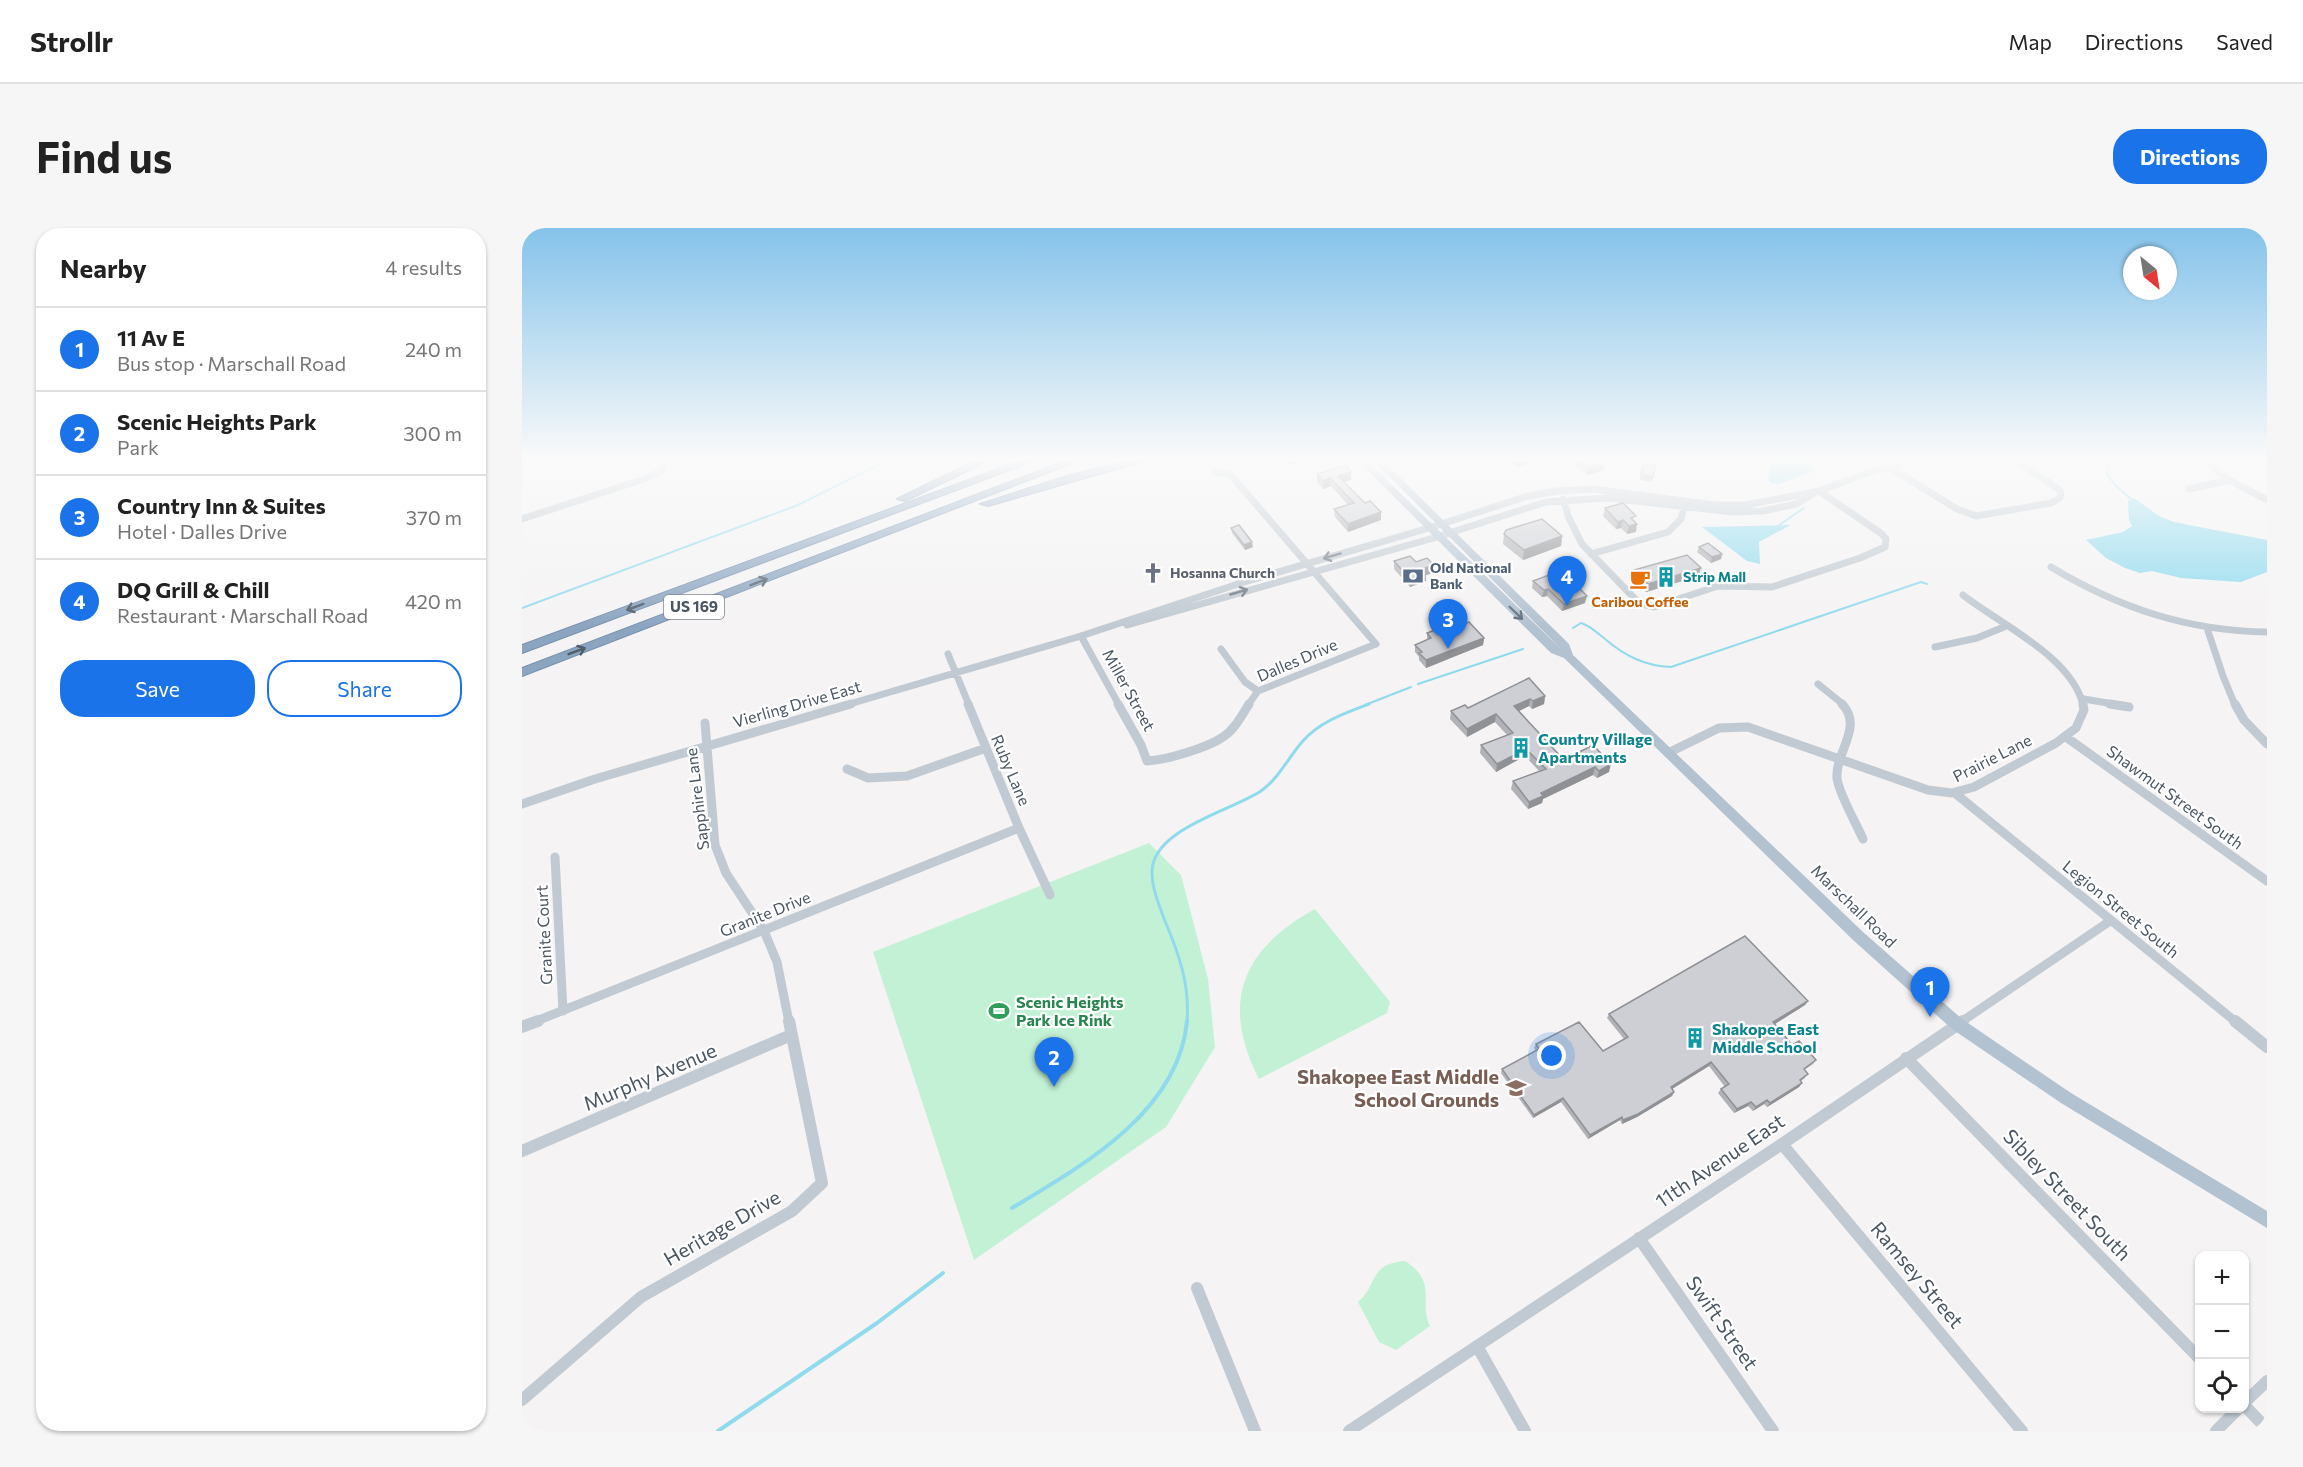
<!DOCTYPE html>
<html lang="en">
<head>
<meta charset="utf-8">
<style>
  body { margin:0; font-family:Commissioner,sans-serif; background:#f6f6f6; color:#222 }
  .controls { position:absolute; right:18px; bottom:18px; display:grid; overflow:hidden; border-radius:12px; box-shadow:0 2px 4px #0004 }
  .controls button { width:54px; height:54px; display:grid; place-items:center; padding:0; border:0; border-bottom:2px solid #e0e0e0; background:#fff; color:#222; font:30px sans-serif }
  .compass { position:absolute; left:1601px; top:18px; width:54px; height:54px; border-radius:50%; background:#fff; box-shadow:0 2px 4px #0004; rotate:150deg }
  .you { position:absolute; left:1030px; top:828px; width:21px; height:21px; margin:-15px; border:4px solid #fff; border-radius:50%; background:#1a73e8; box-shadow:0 0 0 9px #1a73e833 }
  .badge { display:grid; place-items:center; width:39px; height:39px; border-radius:50%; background:#1a73e8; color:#fff; font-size:20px; font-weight:700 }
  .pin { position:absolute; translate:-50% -50px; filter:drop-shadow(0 2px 3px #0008) }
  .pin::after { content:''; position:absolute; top:32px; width:21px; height:18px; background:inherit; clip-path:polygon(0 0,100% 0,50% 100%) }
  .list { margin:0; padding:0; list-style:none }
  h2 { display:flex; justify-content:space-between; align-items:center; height:78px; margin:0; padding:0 24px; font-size:26px }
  h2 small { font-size:20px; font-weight:400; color:#767676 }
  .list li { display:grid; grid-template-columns:39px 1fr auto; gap:18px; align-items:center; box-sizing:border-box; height:84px; padding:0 24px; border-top:2px solid #e0e0e0 }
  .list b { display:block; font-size:22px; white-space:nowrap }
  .list p { margin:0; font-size:20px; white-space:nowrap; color:#767676 }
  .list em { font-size:20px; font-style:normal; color:#767676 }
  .actions { display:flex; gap:12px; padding:18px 24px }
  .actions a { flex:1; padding:14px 0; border:2px solid #1a73e8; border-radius:24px; text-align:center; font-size:21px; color:#1a73e8 }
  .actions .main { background:#1a73e8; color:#fff }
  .icon { flex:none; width:33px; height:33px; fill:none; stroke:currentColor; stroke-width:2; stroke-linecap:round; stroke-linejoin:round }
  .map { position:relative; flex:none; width:1745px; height:1203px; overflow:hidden; border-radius:24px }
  header { display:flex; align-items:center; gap:36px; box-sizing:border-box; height:84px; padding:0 30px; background:#fff; border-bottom:2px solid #e0e0e0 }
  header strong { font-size:28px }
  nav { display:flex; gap:33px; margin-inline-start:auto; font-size:21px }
  .intro { display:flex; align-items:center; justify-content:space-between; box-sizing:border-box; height:144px; padding:0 36px }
  h1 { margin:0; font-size:42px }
  .button { padding:15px 27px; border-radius:24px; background:#1a73e8; color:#fff; font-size:21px; font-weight:700 }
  main { display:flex; gap:36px; padding:0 36px }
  aside { flex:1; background:#fff; border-radius:24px; box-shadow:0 2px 4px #0004 }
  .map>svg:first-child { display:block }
</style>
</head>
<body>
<header>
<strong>Strollr</strong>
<nav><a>Map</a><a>Directions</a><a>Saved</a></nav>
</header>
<div class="intro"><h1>Find us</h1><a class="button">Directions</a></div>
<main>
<aside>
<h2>Nearby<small>4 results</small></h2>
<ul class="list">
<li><span class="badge">1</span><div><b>11 Av E</b><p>Bus stop · Marschall Road</p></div><em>240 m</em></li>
<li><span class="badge">2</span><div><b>Scenic Heights Park</b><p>Park</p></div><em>300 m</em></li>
<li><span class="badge">3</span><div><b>Country Inn &amp; Suites</b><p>Hotel · Dalles Drive</p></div><em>370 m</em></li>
<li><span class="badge">4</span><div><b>DQ Grill &amp; Chill</b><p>Restaurant · Marschall Road</p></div><em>420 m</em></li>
</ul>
<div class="actions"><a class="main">Save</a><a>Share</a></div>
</aside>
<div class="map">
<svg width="1745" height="1203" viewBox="0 0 1745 1203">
  <rect width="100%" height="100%" fill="#f5f3f3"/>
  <path fill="#c3f1d5" d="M627,615L659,647L686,751L693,819L644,899L452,1032L351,724Z
    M793,681L868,774L865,785L737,851C698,775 720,721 793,681Z
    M883,1033C917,1054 896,1076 908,1098L874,1122L857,1114L836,1074C857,1056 846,1036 883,1033Z"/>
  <path fill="#90daee" d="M1256,231H1278L1293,243L1257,256L1249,255L1246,252L1249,234Z
    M1612,270L1637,288L1652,294L1745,312V344L1719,354L1659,350L1630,343L1618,345L1603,340L1584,330L1564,312L1601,304L1610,298L1607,292L1606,273Z
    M1269,297L1237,314L1238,336L1225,333L1180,299Z"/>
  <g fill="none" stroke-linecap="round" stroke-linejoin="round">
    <path stroke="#90daee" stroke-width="2" d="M1593,231L1586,237L1585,246L1592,256L1610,272
      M1256,298L1282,280
      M0,380L276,277L368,231
      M1051,400L1059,395C1069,398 1075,405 1083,411C1103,428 1123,438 1149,439L1399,354L1405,356
      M896,456L1001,421
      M843,477L889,459"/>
    <path stroke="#90daee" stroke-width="3" d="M665,794C668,757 657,726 643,693C637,677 630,661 630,644C630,601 709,583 739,563C757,550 766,530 780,514C797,494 823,485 847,476"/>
    <path stroke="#90daee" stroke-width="4" d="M490,980C560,938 657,884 665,793
      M196,1203L355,1095L421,1045"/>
    <g stroke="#7690ad" stroke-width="2">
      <path id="highway" d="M457,231H470L383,273L375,271Z
        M503,231H517L0,425V417Z
        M548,231H561L0,448V440Z
        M614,231H630L466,278L458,276L548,247Z"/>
    </g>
    <path stroke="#c1cad2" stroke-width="7" d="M1354,231L1435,281L1454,288L1529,275L1538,270L1539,264L1535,260L1492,231
      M1681,231L1707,252L1745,272
      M692,244L708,246L854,416L736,463L726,477
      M1667,261L1707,252
      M1041,271L1047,290L1060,316L1117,375L1132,379L1196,358L1250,359L1338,330L1363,319L1364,311L1360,306L1297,263
      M0,291L125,250L140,242L144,233L142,231
      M1069,326L1146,304L1159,291L1163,276
      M1529,339C1597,380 1666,403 1745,404
      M1441,367C1478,396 1550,429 1561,477
      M605,397L915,309L1024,274L1086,270L1211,284L1241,283L1274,276L1294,264
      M1685,400L1701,448L1713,477
      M559,408L597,477
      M1413,419L1455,410L1482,399
      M699,421L723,454L736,463
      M426,426L447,477
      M1296,456L1322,477
      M1562,471L1597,477
      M324,477L559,408L719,355L907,300L1006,268L1035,263L1071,261L1192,277H1224L1297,263L1348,244L1398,231"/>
    <path stroke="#c1cad2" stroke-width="9" d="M446,476L497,600L528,667
      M596,476L619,517L625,533C644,532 685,520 701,509C713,501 720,487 727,476
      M1320,476C1342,499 1313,524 1315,550C1316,564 1335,597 1341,611
      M1588,476L1607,479
      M1713,476L1722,492L1745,516
      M183,495L193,617L204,645L242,703L255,734L267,794
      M1544,509L1745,653
      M1146,525L1197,500L1226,499L1406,562L1430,565L1452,559L1534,515L1554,500L1562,482L1561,476
      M325,541L346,550L385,548L464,520
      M1434,566L1714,794
      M0,576L73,551L329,476
      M33,629L41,783
      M12,794L497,600
      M1439,794L1588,693"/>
    <path stroke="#c1cad2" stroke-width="12" d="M1713,793L1745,819
      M0,799L16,793
      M1384,830L1678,1131
      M1260,916L1500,1203
      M0,923L269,807
      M1117,1010L1251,1203
      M675,1060L733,1203
      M955,1118L1003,1203
      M0,1172L119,1069L270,983L300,955L267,793
      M1722,1175L1745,1153
      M1722,1177L1745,1201
      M827,1203L1260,916L1441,793
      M1694,1203L1717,1180"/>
    <path fill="#b3c2d1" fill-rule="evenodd" d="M834,231H843L1039,421L850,231H859L1047,416L1051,427L1341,704L1440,791L1549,865L1745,983V1000L1539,875L1430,801L1331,712L1042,430L1029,425Z"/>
    <use href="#highway" fill="#8ba5c1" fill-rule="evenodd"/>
  </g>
  <path fill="#b0b2b7" d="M762,231H785V232L768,237Z
    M984,231H1008V235L994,239Z
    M1055,231H1079L1083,234L1082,242L1066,247L1054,238Z
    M1121,236L1134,237L1130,254L1118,252Z
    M795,246L829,252L823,254L859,292L826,304L813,289L812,281L826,277L809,258L801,261L795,254Z
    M1083,280L1113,294L1114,304L1105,306L1099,300L1094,301L1081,288Z
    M709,300L731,319L723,322L710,305Z
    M982,306L1040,308L1039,318L1001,332L981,316Z
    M1177,319L1200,326L1199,331L1189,335L1175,324Z
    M872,333L894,334L912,337L911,345L904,347V353L888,359L872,341Z
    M1112,342L1177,348L1124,364L1110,350Z
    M1058,348L1057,355L1054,357L1063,375L1040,383L1025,368L1020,369L1010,360L1011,353Z
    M927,402L962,410L961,417L904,440L897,432V429L893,424V417L905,412V405Z
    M1023,468L1022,476L1010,481L1007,478L997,483L1042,532L1071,517L1087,544L1075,550L1071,547L1021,571L1020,575L1006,581L989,561L991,553L1017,543L1003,528L974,544L958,525L959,517L985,507L973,494L945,509L928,491L929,483Z
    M1286,773L1283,777L1253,796L1270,817L1294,832L1291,836L1282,842L1283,850L1279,853L1277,859L1245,879L1242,876L1231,883L1226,878L1212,885L1196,865L1199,861L1203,859L1187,838L1150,860L1152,864L1150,868L1115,889L1100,896L1098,892L1066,911L1039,874L1011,890L979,845L980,841L1014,823L1012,820L1014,816L1081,823L1102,811L1085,790L1087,786Z"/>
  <path fill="#909195" d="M199,231H224V232L202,237Z
    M767,231H785V232L768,237Z
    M997,231H1008V235L994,239V232Z
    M1083,234L1082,242L1066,247L1067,240Z
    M829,244V252L817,256L816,248Z
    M808,250L809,258L801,261V253Z
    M859,284V292L826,304V296Z
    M1101,292L1099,300L1094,301L1096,294Z
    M1115,296L1114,304L1105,306L1107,298Z
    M1040,308L1039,318L1001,332L1002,322Z
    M730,314L731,319L723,322L722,317Z
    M1200,326L1199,331L1189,335L1190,329Z
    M912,337L911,345L904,347V353L888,359V351L900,341Z
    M1179,340L1177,348L1124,364L1126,356Z
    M1058,348L1057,355L1048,359L1049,352Z
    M1026,361L1025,368L1020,369L1022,362Z
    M1065,368L1063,375L1040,383L1042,376Z
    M962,410L961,417L904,440V432Z
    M1023,468L1022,476L1010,481L1011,473Z
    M1008,471L1007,478L991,486L992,478Z
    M974,486L973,494L945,509V501Z
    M1004,521L1003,528L974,544L975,536Z
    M1089,536L1087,544L1075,550L1077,543Z
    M1073,539L1071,547L1021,571L1020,575L1006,581L1007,574L1019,565Z
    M1286,773L1283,777L1248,799L1251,794Z
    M1189,834L1187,838L1147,863L1149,859Z
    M1280,855L1277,859L1245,879L1248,875Z
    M1152,864L1150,868L1115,889L1100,896L1101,892Z
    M1041,870L1039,874L1011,890L1012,887Z
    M1245,872L1242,876L1231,883L1234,879Z
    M1229,874L1226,878L1212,885L1215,881Z
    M1100,889L1098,892L1066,911L1068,907Z"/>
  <path fill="#cdcfd5" stroke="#909195" stroke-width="1.5" d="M1056,231H1079L1083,234L1067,240Z
    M1121,236L1134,237L1131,249L1119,247Z
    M823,237L829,244L816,248L843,275L848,273L859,284L826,296L812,281L832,275L808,250L801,253L795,246Z
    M1101,275L1114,288L1109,290L1115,296L1107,298L1101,292L1096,294L1083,280Z
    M1020,291L1040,308L1002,322L982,306L984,302Z
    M717,297L730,314L722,317L709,300Z
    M1186,315L1200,326L1190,329L1177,319Z
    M1165,327L1179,340L1126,356L1112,342Z
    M888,328L894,334L905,330L912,337L900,341L904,345L888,351L872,333Z
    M1048,339L1058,348L1049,352L1065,368L1042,376L1026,361L1022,362L1011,353Z
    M947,394L962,410L904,432L897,425L900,424L893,417L909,410L905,405L923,398L927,402Z
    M1007,450L1023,468L1011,473L1008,471L992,478L1042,532L1071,517L1089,536L1077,543L1073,539L1019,565L1021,568L1007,574L991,553L1024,541L1004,521L975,536L959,517L991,505L974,486L945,501L929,483L943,477L946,480Z
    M1223,708L1286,773L1251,794L1270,817L1277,813L1294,832L1282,841L1286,846L1278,852L1280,855L1248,875L1245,872L1234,879L1229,874L1215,881L1199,861L1207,856L1189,834L1149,859L1152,864L1116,886L1101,892L1100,889L1068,907L1041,870L1012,887L980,841L1017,821L1014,816L1057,794L1081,823L1106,809L1087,786Z"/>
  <defs><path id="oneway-shaft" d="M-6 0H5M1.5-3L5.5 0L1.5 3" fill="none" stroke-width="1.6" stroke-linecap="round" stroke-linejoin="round" transform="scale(1.5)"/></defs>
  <g stroke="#6e7983">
    <use href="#oneway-shaft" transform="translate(810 328) rotate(163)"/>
    <use href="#oneway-shaft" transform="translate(717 364) rotate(-16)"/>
  </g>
  <g stroke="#505e6b">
    <use href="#oneway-shaft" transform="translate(237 354) rotate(-21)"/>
    <use href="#oneway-shaft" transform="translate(113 379) rotate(159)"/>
    <use href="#oneway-shaft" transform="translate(55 423) rotate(-21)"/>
  </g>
  <use stroke="#64717d" href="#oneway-shaft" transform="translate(994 385) rotate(44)"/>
  <linearGradient id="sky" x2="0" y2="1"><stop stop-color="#85c3ea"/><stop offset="0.58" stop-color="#fafafa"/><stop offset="1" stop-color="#fafafa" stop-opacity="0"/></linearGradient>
  <rect width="1745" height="399" fill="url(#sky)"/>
  <defs>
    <g id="church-bare" transform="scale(1.62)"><path d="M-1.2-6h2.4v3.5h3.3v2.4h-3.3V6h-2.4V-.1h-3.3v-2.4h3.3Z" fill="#6b7280" stroke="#fff" stroke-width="2.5" paint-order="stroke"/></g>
    <g id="bank-bare" transform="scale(1.62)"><path d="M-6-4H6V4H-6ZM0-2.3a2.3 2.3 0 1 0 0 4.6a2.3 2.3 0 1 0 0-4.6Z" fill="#5c6f8a" stroke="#fff" stroke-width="2.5" paint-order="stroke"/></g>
    <g id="building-bare" transform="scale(1.62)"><path d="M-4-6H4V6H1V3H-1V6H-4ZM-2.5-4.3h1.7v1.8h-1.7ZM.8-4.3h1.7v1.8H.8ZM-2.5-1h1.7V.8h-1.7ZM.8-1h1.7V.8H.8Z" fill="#0f9aa8" stroke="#fff" stroke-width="2.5" paint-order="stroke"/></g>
    <g id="cafe-bare" transform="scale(1.62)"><path d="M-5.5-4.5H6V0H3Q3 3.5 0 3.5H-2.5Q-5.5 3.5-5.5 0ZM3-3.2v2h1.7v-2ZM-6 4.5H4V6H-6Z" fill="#e8710a" stroke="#fff" stroke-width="2.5" paint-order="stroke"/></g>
    <g id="stadium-bare" transform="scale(1.62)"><path d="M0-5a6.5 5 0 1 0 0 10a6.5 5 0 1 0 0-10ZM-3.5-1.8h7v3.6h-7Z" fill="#2e9e5b" stroke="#fff" stroke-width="2.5" paint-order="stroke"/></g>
    <g id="school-bare" transform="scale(1.62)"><path d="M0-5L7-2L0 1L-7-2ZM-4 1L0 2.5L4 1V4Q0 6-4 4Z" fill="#8d6e63" stroke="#fff" stroke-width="2.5" paint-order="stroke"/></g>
  </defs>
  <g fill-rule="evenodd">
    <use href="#church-bare" x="631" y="345"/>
    <use href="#bank-bare" x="891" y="348"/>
    <use href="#building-bare" x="1144" y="349"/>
    <use href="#cafe-bare" x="1118" y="351"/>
    <use href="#building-bare" x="999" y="520"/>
    <use href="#stadium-bare" x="477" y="783"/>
    <use href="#building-bare" x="1173" y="810"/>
    <use href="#school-bare" x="994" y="860"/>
  </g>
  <g text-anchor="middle" stroke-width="4.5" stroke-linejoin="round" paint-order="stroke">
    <g font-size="14" font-weight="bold" fill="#4e5e75" stroke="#fff" text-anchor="start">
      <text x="908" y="345">Old National<tspan x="908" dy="16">Bank</tspan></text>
    </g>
    <g font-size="14" font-weight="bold" fill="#5b616d" stroke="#fff" text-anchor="start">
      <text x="648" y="350">Hosanna Church</text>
    </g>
    <g font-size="14" font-weight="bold" fill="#0d838f" stroke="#fff" text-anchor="start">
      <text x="1161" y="354">Strip Mall</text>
    </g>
    <g font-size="14" font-weight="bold" fill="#c56008" stroke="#fff">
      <text x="1118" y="379">Caribou Coffee</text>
    </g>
    <rect fill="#fff" stroke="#808990" stroke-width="1.5" x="142" y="367" width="60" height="24" rx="4.5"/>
    <g font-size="15" font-weight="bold" fill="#4a5661">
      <text x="172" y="384">US 169</text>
    </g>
    <g font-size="16" fill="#4a5661" stroke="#fff">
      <text transform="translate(775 432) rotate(-23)" y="6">Dalles Drive</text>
      <text transform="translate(607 462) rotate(61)" y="6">Miller Street</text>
      <text transform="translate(275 476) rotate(-16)" y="6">Vierling Drive East</text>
      <text transform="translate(1470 530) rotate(-27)" y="6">Prairie Lane</text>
      <text transform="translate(489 542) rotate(67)" y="6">Ruby Lane</text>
      <text transform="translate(1653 569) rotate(36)" y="6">Shawmut Street South</text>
      <text transform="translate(175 571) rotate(-97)" y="6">Sapphire Lane</text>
      <text transform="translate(1332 678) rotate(44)" y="6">Marschall Road</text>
      <text transform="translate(1599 681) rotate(39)" y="6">Legion Street South</text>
      <text transform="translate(243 686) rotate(-22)" y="6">Granite Drive</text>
      <text transform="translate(22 707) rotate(-93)" y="6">Granite Court</text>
    </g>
    <g font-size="16" font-weight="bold" fill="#0d838f" stroke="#fff" text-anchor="start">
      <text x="1016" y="517">Country Village<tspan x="1016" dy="18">Apartments</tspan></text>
      <text x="1190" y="807">Shakopee East<tspan x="1190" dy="18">Middle School</tspan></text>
    </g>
    <g font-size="16" font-weight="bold" fill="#27864d" stroke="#fff" text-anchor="start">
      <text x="494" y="780">Scenic Heights<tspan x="494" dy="18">Park Ice Rink</tspan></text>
    </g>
    <g font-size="20" fill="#4a5661" stroke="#fff">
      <text transform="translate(128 849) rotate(-23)" y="7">Murphy Avenue</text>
      <text transform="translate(1198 933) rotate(-34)" y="7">11th Avenue East</text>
      <text transform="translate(1545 967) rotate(46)" y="7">Sibley Street South</text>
      <text transform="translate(200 1000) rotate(-30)" y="7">Heritage Drive</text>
      <text transform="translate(1395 1047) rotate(50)" y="7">Ramsey Street</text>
      <text transform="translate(1200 1095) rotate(55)" y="7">Swift Street</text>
    </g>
    <g font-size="20" font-weight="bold" fill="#785e54" stroke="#fff" text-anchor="end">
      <text x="977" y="856">Shakopee East Middle<tspan x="977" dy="23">School Grounds</tspan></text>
    </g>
  </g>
</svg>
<div class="controls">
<button>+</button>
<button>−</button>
<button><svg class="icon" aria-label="locate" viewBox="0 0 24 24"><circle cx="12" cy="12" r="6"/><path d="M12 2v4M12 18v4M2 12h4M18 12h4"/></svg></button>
</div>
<svg class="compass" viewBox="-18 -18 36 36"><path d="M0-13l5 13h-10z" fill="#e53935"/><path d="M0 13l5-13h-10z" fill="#767676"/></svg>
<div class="you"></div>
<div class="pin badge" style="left:1408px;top:789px">1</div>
<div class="pin badge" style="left:532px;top:859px">2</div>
<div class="pin badge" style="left:926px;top:421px">3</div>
<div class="pin badge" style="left:1045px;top:378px">4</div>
</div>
</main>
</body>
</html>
